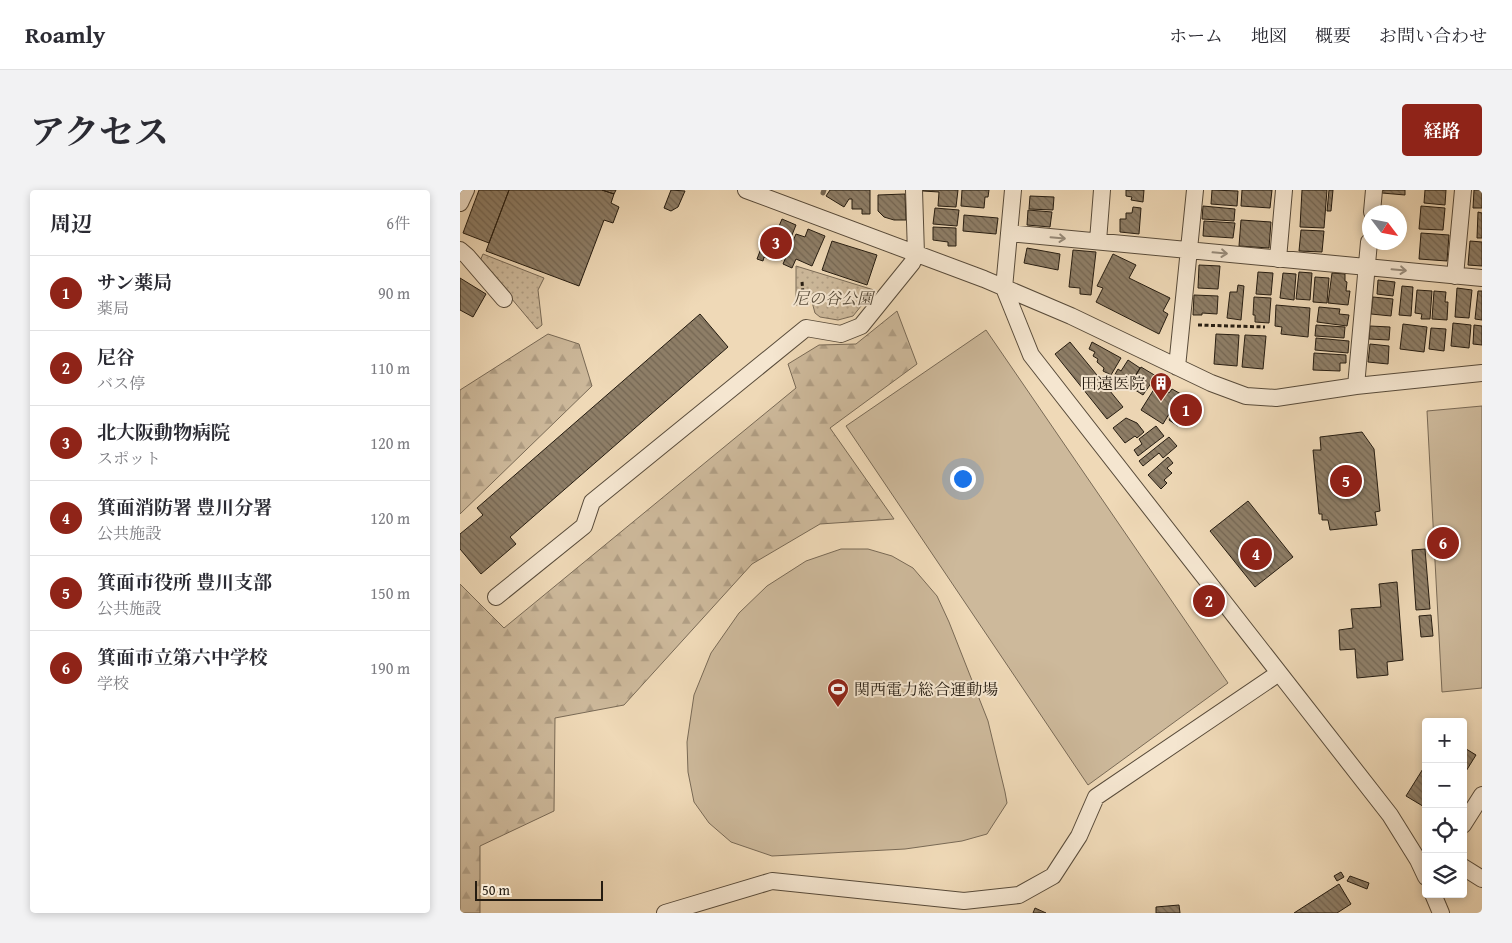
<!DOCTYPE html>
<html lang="ja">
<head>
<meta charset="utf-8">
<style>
  body { margin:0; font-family:"Gentium Book Plus","Noto Serif JP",serif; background:#f2f2f3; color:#2b2b33 }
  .controls { position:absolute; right:15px; bottom:15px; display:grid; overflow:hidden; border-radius:5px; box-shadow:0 2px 8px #0003 }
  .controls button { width:45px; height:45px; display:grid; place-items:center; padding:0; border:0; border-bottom:1px solid #e1e1e2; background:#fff; color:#2b2b33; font:25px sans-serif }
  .compass { position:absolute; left:902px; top:15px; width:45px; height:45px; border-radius:50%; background:#fff; box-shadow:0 2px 8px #0003; rotate:122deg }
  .scale { position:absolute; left:15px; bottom:12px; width:128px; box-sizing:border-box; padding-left:5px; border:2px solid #251c11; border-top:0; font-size:14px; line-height:18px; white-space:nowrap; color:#251c11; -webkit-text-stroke:4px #f5e6d0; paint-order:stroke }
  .you { position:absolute; left:502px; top:288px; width:18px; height:18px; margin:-12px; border:4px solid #fff; border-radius:50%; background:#1a73e8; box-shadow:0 0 0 8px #1a73e833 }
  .badge { display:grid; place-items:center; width:32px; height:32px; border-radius:50%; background:#8f2418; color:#fff; font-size:16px; font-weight:700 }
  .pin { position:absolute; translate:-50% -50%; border:2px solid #fff; box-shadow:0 1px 5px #0006 }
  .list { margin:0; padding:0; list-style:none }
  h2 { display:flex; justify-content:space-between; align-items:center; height:65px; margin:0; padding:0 20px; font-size:21px }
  h2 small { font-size:16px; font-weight:400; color:#7c7c81 }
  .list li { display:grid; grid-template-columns:32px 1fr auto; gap:15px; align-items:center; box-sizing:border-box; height:75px; padding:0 20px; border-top:1px solid #e1e1e2 }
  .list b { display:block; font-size:19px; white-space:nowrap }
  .list p { margin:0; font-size:16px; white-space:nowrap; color:#7c7c81 }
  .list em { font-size:16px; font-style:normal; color:#7c7c81 }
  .icon { flex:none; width:28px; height:28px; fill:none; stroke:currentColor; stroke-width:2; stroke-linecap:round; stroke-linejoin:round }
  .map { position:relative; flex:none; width:1022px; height:723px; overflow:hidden; border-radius:5px }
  header { display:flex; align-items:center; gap:30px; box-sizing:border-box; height:70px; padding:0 25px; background:#fff; border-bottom:1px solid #e1e1e2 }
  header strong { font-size:24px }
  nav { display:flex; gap:28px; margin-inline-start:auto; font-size:18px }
  .intro { display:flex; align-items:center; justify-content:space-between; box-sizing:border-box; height:120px; padding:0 30px }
  h1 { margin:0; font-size:35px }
  .button { padding:12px 22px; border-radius:5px; background:#8f2418; color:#fff; font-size:18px; font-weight:700 }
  main { display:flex; gap:30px; padding:0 30px }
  aside { flex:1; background:#fff; border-radius:5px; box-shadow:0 2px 8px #0003 }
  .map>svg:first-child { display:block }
</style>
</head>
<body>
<header>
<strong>Roamly</strong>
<nav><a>ホーム</a><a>地図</a><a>概要</a><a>お問い合わせ</a></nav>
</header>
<div class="intro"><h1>アクセス</h1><a class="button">経路</a></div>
<main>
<aside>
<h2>周辺<small>6件</small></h2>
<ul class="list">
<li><span class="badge">1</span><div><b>サン薬局</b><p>薬局</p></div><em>90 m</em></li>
<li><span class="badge">2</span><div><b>尼谷</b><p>バス停</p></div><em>110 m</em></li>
<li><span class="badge">3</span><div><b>北大阪動物病院</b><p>スポット</p></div><em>120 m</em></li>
<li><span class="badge">4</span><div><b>箕面消防署 豊川分署</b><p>公共施設</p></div><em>120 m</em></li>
<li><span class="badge">5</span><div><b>箕面市役所 豊川支部</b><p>公共施設</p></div><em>150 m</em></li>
<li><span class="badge">6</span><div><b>箕面市立第六中学校</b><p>学校</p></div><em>190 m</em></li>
</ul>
</aside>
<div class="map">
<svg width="1022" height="723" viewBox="0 0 1022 723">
  <defs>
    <pattern id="grass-dots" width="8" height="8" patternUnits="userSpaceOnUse" patternTransform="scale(1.25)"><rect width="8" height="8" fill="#cdb99b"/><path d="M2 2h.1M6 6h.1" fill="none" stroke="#b09e84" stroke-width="1.8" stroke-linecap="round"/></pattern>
    <pattern id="forest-firs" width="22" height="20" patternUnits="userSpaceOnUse" patternTransform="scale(1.25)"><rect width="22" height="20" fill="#cdb99b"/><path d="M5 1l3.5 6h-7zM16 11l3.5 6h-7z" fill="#b09e84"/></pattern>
    <pattern id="building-back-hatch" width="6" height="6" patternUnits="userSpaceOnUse" patternTransform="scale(1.25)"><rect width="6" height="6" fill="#8e7e67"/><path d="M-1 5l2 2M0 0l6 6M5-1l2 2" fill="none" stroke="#746653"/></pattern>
  </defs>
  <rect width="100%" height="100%" fill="#efd9b7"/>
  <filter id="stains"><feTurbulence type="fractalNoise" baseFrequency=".004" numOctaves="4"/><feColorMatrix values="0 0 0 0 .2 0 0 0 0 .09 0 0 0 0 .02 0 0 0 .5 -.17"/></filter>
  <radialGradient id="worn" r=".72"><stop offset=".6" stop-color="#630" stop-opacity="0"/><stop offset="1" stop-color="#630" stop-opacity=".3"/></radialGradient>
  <path fill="url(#grass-dots)" stroke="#796a56" d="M23,64L84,88L78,100L82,135L77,139L20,71Z
    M336,76L414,100L393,126L378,130L360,127L355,123L352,112L336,115Z"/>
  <path fill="url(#forest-firs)" stroke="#796a56" d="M437,121L457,174L370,238L434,329L360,334L292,374L164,515L95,528L94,621L20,656V723H0V394L44,438L336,198L328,174L359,155L396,154Z
    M88,144L119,154L132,196L0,324V200Z"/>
  <path fill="#cdb99b" stroke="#796a56" d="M526,140L768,493L628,595L386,236Z
    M1022,216V498L982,502L967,221Z
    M381,359H408L432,366L453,378L477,406L489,432L528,531L545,602L547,613L527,644L502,651L445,659L312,666L271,652L249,633L234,612L228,582L227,552L234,505L251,463L279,423L307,396L346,371Z"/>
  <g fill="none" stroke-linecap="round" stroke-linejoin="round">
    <path stroke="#756753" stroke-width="5" d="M363,3L364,0"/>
  </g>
  <path fill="url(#building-back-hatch)" stroke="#251c11" d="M19,0H49L29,53L3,43Z
    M49,0H142L154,4L151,13L159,17L153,33L144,30L119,96L26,61Z
    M142,0H156L154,4Z
    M211,0L225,1L218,17L211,21L204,18Z
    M370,0H410V24H402V19H392V9H389L384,17L366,6Z
    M463,0H498L496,17L478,16L479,2L463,1Z
    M502,0H529L528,7H525L524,18L501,16Z
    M666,0H684L683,12L671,10L672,7L666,6Z
    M752,0L778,1L777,16L751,14Z
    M782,0H812L810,18L781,16Z
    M842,0H867L864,38L840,37Z
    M869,0H873L871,21H867Z
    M923,0H945V5L922,3Z
    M965,0H986L985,15L964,13Z
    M1014,0H1022V18H1013Z
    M445,4L446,30H434L424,27L418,21V5Z
    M570,6L594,7L593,20L569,19Z
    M743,16L775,19L774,31L742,29Z
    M961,16L985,18L983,40L959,39Z
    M673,17L681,18L679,44L660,42V29H666V23H672Z
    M475,18L499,20L497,36L473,34Z
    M568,20L592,22L590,37L567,35Z
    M1018,22L1022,23V48H1017Z
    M504,25L538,28L536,44L503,41Z
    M322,29L336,35L322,70L309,65L307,68L304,67L303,71L297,69L309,38L317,41Z
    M781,30L811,32L809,58L779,56Z
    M744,31L775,33L773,48L743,46Z
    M473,37L496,38V56H488V52L473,50Z
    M348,39L365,46L352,76L336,69L332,78L323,74L336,44L345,47Z
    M841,40L864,41L862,62L839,61Z
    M961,43L989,45L987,71L959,69Z
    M372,51L417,65L407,95L362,80Z
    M1010,51L1022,52V76L1008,75Z
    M567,58L600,64L598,80L564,73Z
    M613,60L636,62L631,105L620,104V98L609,97Z
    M653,64L676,75L669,88L710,108L703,121L708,124L699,144L636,112L643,98L637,96Z
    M739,75L760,76L758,99L738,98Z
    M798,82L813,83L811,105L796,104Z
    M839,82L852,83L850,110L836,109Z
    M823,83L836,84L834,110L820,108Z
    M872,83L885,84V91L887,92L886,101H890L888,115L868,113Z
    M855,87L869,88L867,113L853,112Z
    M0,88L26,104L13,127L0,120Z
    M918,90L935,92L933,106L917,104Z
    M778,95L784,96L781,130L767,128L770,102H777Z
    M942,96L953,97L951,126L939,125Z
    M997,98L1012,100L1009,128L995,127Z
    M957,100L972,101L970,129H961L962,124L955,123Z
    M974,101L986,102L985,112H988L987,130L972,129Z
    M1018,101H1022V130L1015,129Z
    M734,105L758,106L757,124L742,123V125H733Z
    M794,107L811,108L809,133L795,132V125H793Z
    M913,107L933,109L931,126L911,124Z
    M816,115L850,118L848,147L821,144L822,137L815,136Z
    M859,117L880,119L879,124L889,125L887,136L857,132Z
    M240,124L268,157L50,347L56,354L21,384L0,359V344L23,325L17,318Z
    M993,133L1011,135L1009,158L991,156Z
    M943,134L967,137L964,162L940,159Z
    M856,135L885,137L884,148L855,146Z
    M1014,135L1022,136V155L1013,154Z
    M910,136L930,137L929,150L909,149Z
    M971,138L986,139L984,161L969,159Z
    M756,144L779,145L777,176L754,174Z
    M785,145L806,146L803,179L782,177Z
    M856,148L889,151L888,163L855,160Z
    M610,152L663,217L647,229L595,164Z
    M632,152L661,168L651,185L643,181L644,178L637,172L638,169L633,166L635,162L629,159Z
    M910,154L929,156L928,174L908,172Z
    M854,163L886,165V173H880V181L853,180Z
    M668,170L680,178L668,197L661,193L658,198L650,193L658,179L661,181Z
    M681,177L696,186L683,205L669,196Z
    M696,196L709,203L712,199L721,204L703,234L681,220Z
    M724,208L739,218L729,234L722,229L718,236L709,230Z
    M666,228L677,233L684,242L677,248L675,246L665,253L653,238Z
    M696,236L704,246L678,266L674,260L682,254L679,249Z
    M902,242L914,259L920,321L915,322L917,335L870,340L868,330H862V324H859L853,260H861L860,247Z
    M709,247L717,256L703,268L699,263L683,276L679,271Z
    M708,267L713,273L707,278L712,283L704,290L707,293L701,299L688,285Z
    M788,311L833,367L795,397L750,341Z
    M965,359L970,419L956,420L952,360Z
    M937,392L943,470L927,472L928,485L897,488L895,459L880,460L879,440L893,438L891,419L921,417L919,394Z
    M971,425L973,446L961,447L959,426Z
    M1003,557L1016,565L1003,586Z
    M966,574V618L946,606Z
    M881,682L884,687L877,691L874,686Z
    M890,686L909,693L907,699L887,691Z
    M879,694L891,714L877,723H834Z
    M719,715L720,723H696V717Z
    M575,718L586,723H573Z"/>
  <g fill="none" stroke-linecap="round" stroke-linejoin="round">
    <g stroke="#584b3a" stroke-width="18">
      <path id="minor" d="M286,0L524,89L611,126L751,193L786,206L816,208L896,196L1022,183
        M553,0L544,98L571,165L930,625L958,670L966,687
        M0,13L6,0
        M912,22L914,0
        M549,43L1022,88
        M638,51L642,0
        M0,60L7,66L44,109
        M818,69L824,0
        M995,86L1003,0
        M717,177L735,0
        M896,196L909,52
        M36,407L124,336L132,312L346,138L381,144L401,136L452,73L456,64L454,0
        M1003,635L1022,605
        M1003,677L1022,689
        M973,704L981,723
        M205,723L312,691L504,711L559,705L593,686L619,646L636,607L819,483"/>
    </g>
    <path stroke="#251c11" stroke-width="3" stroke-dasharray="4 2.5" stroke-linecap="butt" d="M342,92L344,114
      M738,135L805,137"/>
    <use href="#minor" stroke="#f5e6d0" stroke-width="16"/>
  </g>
  <defs><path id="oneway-shaft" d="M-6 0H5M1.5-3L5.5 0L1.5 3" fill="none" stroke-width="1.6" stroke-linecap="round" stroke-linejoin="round" transform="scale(1.25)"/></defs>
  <g stroke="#978b7a">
    <use href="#oneway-shaft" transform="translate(598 48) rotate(5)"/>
    <use href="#oneway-shaft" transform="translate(760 63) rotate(5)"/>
    <use href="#oneway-shaft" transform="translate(939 80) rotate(5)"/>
  </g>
  <defs>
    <g id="building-pin" transform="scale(1.125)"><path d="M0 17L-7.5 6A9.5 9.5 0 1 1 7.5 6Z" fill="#8f2418" stroke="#f5e6d0"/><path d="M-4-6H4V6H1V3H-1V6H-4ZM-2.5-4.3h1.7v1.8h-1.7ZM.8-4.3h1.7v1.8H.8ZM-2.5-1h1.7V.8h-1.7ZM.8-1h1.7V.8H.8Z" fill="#fff"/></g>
    <g id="stadium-pin" transform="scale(1.125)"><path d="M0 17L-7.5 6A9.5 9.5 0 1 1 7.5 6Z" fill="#8f2418" stroke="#f5e6d0"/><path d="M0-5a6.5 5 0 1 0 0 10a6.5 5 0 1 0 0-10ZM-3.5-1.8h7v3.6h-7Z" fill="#fff"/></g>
  </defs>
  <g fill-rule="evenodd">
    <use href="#building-pin" x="701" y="193"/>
    <use href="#stadium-pin" x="378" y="499"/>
  </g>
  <g text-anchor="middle" stroke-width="4" stroke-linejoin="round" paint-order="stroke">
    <g font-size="16" font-style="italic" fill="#574b3a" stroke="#f5e6d0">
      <text x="373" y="114">尼の谷公園</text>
    </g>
    <g font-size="16" fill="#251c11" stroke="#f5e6d0" text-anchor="end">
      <text x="685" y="199">田遠医院</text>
      <text x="394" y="505" text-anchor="start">関西電力総合運動場</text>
    </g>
  </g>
  <rect width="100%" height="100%" filter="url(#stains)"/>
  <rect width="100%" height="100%" fill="url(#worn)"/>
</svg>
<div class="controls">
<button>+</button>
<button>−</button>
<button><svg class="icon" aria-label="locate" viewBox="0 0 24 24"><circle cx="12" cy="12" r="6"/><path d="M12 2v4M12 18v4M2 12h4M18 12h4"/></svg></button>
<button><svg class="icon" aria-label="layers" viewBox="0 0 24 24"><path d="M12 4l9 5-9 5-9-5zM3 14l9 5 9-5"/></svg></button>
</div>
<svg class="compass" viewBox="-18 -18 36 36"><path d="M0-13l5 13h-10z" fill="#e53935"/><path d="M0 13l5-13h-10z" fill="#7c7c81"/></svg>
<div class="scale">50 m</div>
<div class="you"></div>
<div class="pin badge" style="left:726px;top:220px">1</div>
<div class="pin badge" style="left:749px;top:411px">2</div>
<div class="pin badge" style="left:316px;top:53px">3</div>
<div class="pin badge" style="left:796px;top:364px">4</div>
<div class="pin badge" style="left:886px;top:291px">5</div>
<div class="pin badge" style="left:983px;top:353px">6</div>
</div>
</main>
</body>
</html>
